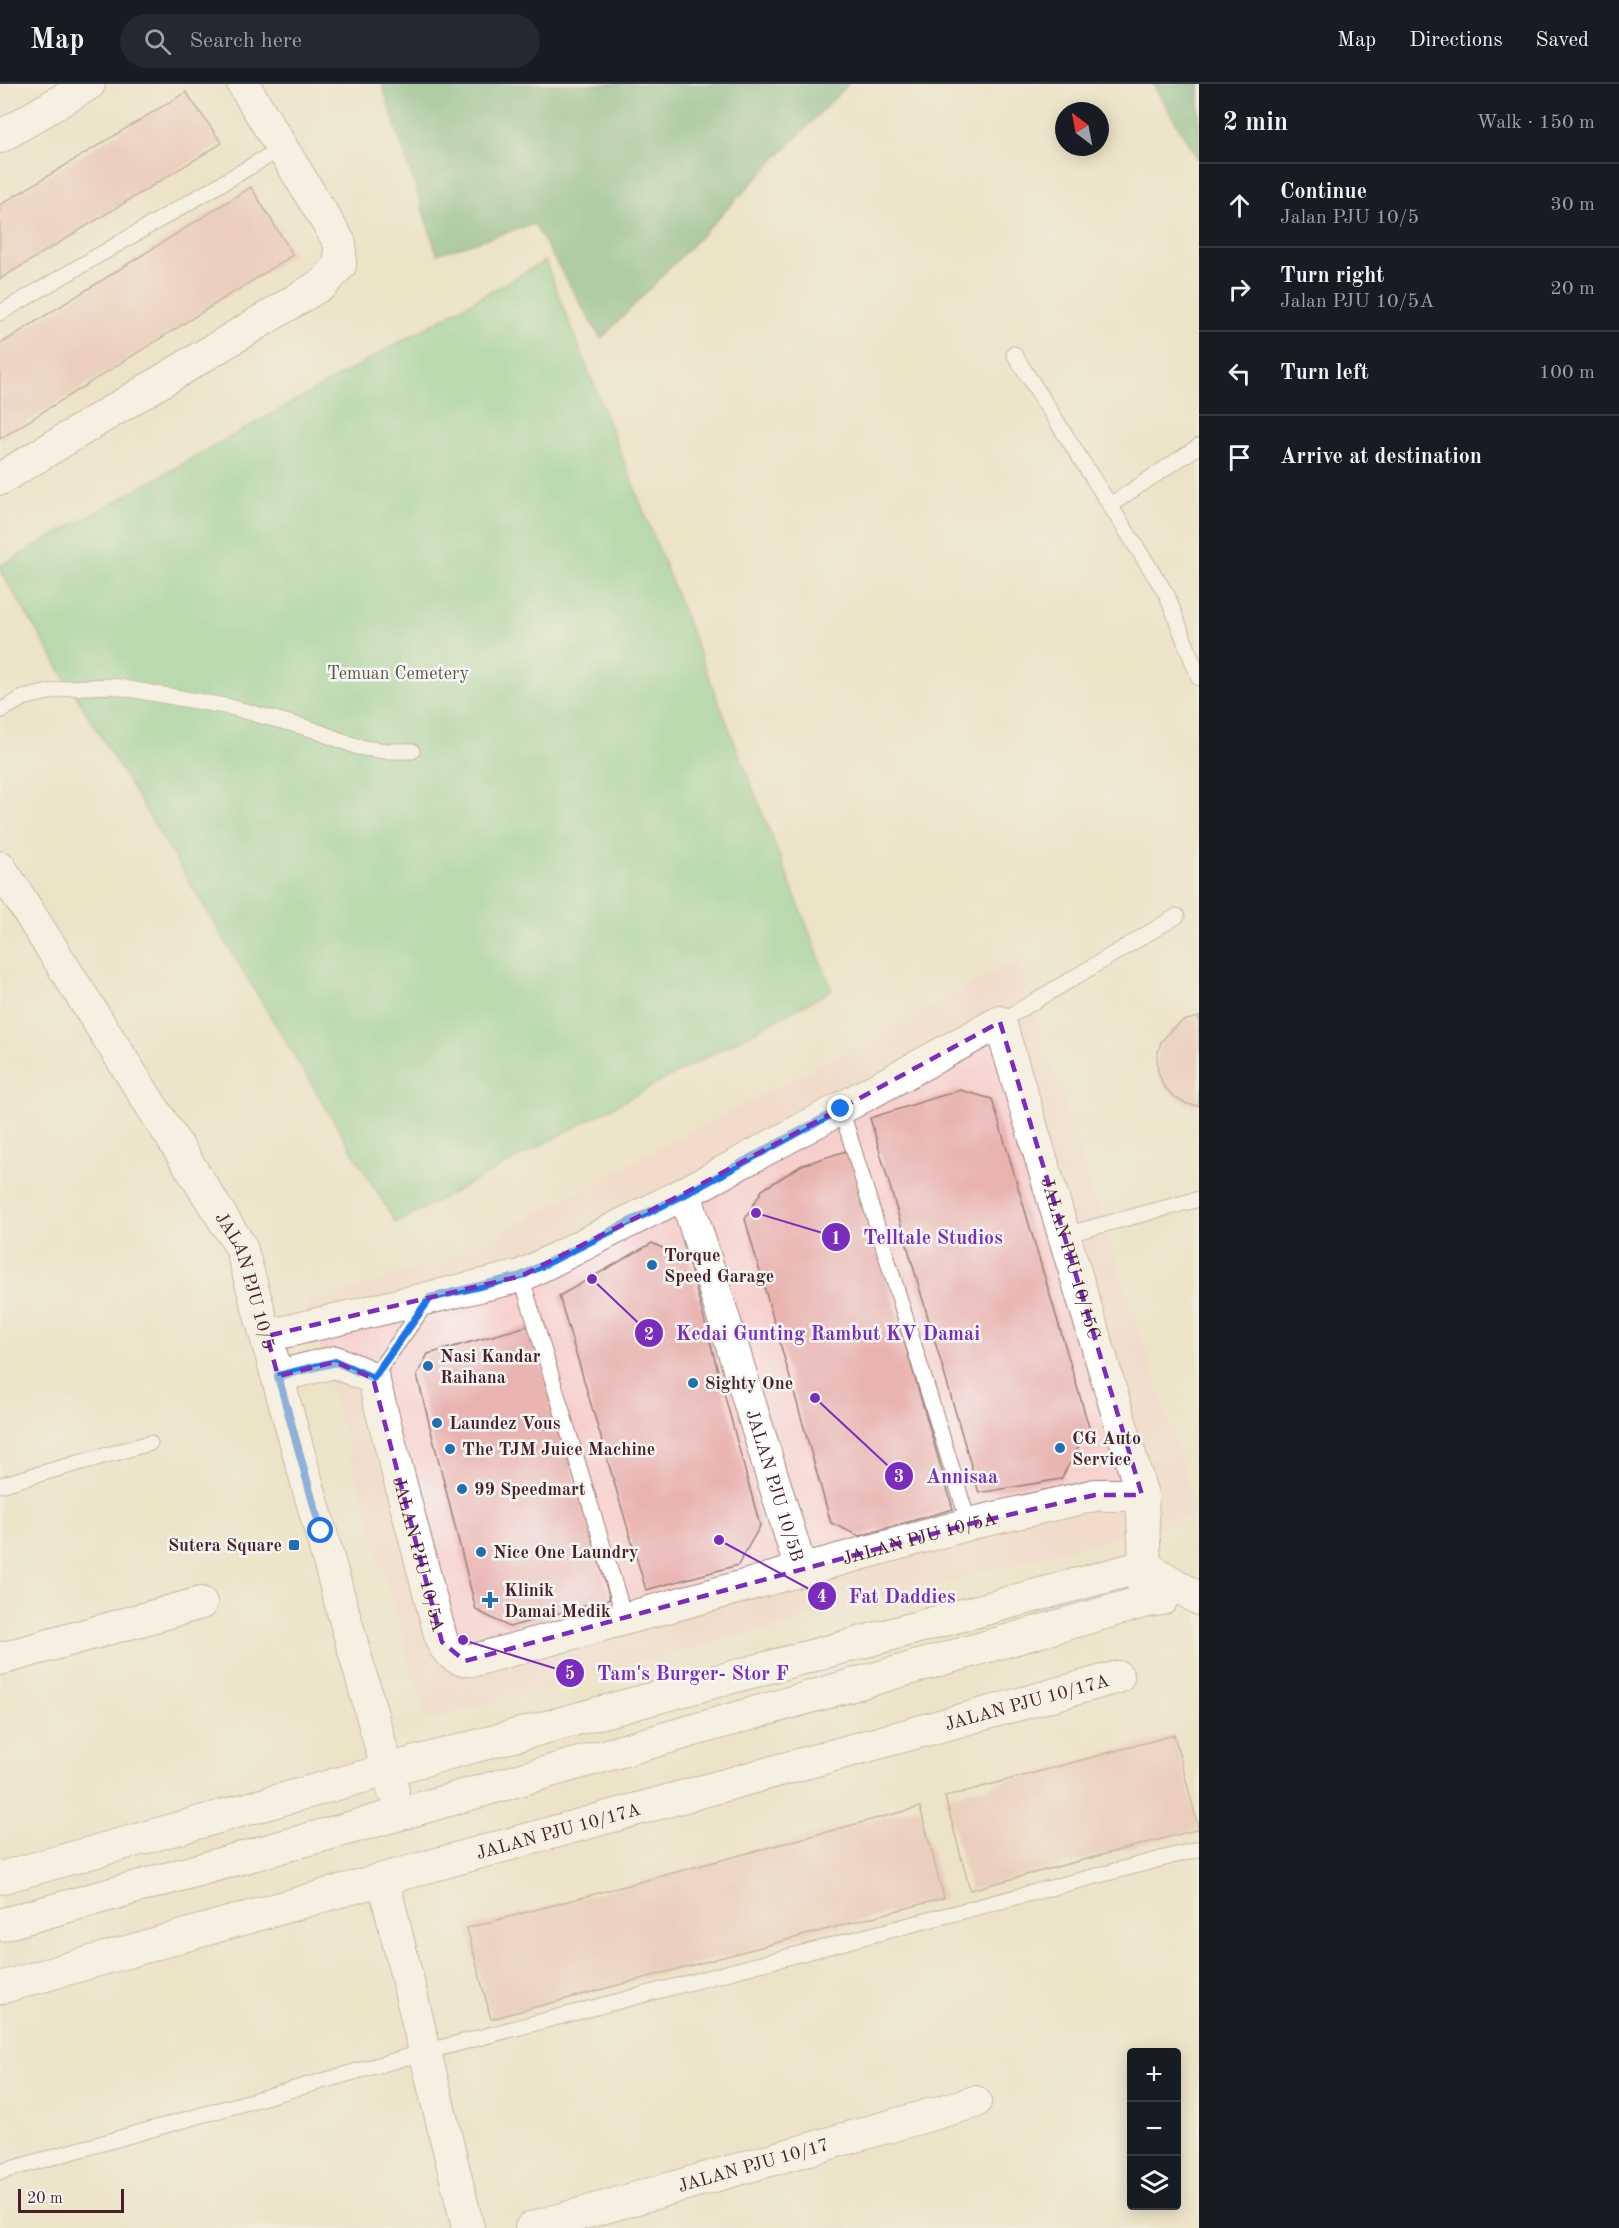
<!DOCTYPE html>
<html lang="en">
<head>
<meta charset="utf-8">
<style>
  body { margin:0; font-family:"Old Standard TT",serif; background:#242831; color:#f1f3f6 }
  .controls { position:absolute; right:18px; bottom:18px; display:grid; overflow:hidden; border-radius:6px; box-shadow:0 3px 15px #0003 }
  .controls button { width:54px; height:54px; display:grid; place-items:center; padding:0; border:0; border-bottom:2px solid #363941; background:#171b24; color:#f1f3f6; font:30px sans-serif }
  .compass { position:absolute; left:1055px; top:18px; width:54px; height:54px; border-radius:50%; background:#171b24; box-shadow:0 3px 15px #0003; rotate:328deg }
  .scale { position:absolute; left:18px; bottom:15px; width:106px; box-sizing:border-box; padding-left:6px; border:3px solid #4a1f2b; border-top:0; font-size:16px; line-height:21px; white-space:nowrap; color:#4a1f2b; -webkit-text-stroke:4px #f6f6f2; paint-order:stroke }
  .stop { position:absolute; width:18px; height:18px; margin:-14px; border:4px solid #1a73e8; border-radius:50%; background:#fff }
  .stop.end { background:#1a73e8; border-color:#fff; box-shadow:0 2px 6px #0008 }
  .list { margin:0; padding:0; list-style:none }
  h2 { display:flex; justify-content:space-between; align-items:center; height:78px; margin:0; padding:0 24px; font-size:26px }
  h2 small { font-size:20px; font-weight:400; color:#9ea1a6 }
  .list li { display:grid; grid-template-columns:39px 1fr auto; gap:18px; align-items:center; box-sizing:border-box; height:84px; padding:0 24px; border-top:2px solid #363941 }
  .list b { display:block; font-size:22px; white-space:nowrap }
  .list p { margin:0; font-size:20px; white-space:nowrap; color:#9ea1a6 }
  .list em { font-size:20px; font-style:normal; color:#9ea1a6 }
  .icon { flex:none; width:33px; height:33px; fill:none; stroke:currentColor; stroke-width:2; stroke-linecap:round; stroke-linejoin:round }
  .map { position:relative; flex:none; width:1199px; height:2144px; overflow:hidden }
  header { display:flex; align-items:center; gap:36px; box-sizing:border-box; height:84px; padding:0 30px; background:#171b24; border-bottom:2px solid #363941 }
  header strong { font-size:28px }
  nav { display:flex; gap:33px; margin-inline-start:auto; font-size:21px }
  .search { width:420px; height:54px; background:#242831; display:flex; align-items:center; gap:15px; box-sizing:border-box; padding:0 21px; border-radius:33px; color:#9ea1a6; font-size:22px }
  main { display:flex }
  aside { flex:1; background:#171b24 }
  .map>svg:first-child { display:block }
</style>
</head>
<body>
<header>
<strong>Map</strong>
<div class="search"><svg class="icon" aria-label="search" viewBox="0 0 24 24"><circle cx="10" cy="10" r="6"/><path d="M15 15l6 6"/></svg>Search here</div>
<nav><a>Map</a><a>Directions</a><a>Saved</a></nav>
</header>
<main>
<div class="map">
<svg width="1199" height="2144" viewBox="0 0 1199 2144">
  <rect width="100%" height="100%" fill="#f6f6f2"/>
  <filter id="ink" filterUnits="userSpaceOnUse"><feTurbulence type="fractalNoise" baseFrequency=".0167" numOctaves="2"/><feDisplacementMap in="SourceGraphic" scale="12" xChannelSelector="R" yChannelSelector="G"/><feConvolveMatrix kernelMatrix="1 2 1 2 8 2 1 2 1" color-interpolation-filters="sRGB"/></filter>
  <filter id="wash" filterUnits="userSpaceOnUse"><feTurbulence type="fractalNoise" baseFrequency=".008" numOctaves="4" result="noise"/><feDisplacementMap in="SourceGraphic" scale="24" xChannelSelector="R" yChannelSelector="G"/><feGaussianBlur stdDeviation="1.35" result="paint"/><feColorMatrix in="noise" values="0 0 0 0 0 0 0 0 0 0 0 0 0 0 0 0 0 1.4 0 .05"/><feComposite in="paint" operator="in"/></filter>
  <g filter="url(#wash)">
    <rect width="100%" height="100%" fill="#ede4c8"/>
    <path fill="#f7d0cd" d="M1018,876L1199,1431L426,1636L306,1219L447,1176Z"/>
    <path fill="#7ccd8f" stroke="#63765d" stroke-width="1.5" d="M545,177L832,906L396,1139L0,486V482Z"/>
    <path fill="#65b07a" stroke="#586852" stroke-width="1.5" d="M382,0H848L601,255L534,140L437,170Z
      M1153,0H1199V77Z"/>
    <g id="blocks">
      <path fill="#e9b4b0" d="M186,8L222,59L0,195V121Z
        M251,103L293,171L0,355V260Z
        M1199,933V1022L1187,1020L1173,1012L1163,1001L1158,987L1157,972L1161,958L1171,946L1183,937Z
        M960,1006L992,1015L1089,1343L1061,1395L979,1409L870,1034Z
        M849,1066L953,1425L859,1452L831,1439L745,1135L762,1106L802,1081Z
        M652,1159L688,1176L760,1442L738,1481L646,1506L559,1212Z
        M531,1241L610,1515L509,1543L476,1526L417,1291L428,1270Z
        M1174,1651L1199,1745L970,1806L945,1713Z
        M920,1723L944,1814L491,1935L467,1844Z"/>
    </g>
  </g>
  <g filter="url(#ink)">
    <use href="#blocks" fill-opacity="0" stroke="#9c827a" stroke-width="1.5"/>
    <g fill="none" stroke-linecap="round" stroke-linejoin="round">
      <g stroke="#9c827a" stroke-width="17">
        <path id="lane" d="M0,229L282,64
          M1014,270L1167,511L1199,594
          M1110,421L1199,362
          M0,627L23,614L67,604L112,602L230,623L311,645L358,663L385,667H412
          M1000,938L1177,832
          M841,1025L969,1440
          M1064,1151L1199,1115
          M521,1192L625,1535
          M373,1294L427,1218
          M0,1401L150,1359
          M0,2088L425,1968L1199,1765"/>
      </g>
      <g stroke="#9c827a" stroke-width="34">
        <g id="street">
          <path d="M0,53L89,0"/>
          <path d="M0,395L324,199L340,181V159L243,0"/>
          <path id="s1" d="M0,783L241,1163L393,1706"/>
          <path id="s2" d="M685,1109L801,1486"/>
          <path id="s3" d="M267,1252L521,1192L685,1109L1000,938L1142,1411L1145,1482L1143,1518"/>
          <path id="s4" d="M278,1292L335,1278L373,1294L442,1558C450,1572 459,1578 475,1576L969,1440L1095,1411H1142"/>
          <path d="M0,1575L201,1519"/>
          <path d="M0,1794L387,1686L1145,1482L1199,1515"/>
          <path d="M383,1795L468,2144"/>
          <path d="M0,1841L400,1730L1143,1518L1162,1515"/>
          <path id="s5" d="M0,1904L383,1795L1118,1593"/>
          <path id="s6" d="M531,2144L975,2018"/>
        </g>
      </g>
      <use href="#lane" stroke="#fff" stroke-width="15"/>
      <use href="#street" stroke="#fff" stroke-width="32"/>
    </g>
  </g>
  <g fill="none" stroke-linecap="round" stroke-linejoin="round" filter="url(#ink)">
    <path stroke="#1a73e8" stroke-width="8" d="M321,1447L278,1292L336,1278L373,1294L430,1214L521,1192L685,1110L841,1025"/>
  </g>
  <path d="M0 0H1199V2144H0ZM1000,938L1142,1411H1095L969,1440L465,1577L442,1558L373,1294L335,1278L278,1292L267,1252L521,1192L685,1109Z" fill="#ede4c8" fill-opacity=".55" fill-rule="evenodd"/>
  <path fill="none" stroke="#7b2cbf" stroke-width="4.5" stroke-dasharray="12 8" stroke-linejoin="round" d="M1000,938L1142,1411H1095L969,1440L465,1577L442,1558L373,1294L335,1278L278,1292L267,1252L521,1192L685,1109Z"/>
  <g fill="#1f6fb2" stroke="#f6f6f2" stroke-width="2">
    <circle cx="652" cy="1181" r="6"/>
    <circle cx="428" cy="1282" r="6"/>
    <circle cx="693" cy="1299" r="6"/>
    <circle cx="437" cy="1339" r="6"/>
    <circle cx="1060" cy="1364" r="6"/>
    <circle cx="450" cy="1365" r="6"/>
    <circle cx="462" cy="1405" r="6"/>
    <rect x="288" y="1455" width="12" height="12" rx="3"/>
    <circle cx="481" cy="1468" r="6"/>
    <path d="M487 1507h6v6h6v6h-6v6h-6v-6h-6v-6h6z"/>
  </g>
  <g text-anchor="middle" stroke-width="5" stroke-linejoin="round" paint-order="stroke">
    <g font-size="18" fill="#595349" stroke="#f6f6f2">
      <text x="398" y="595">Temuan Cemetery</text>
    </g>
    <g font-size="18" font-weight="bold" fill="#4a1f2b" stroke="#f6f6f2" text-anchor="start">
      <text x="664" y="1177">Torque<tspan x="664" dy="21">Speed Garage</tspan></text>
      <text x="440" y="1278">Nasi Kandar<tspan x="440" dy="21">Raihana</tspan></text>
      <text x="705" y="1305">8ighty One</text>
      <text x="449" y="1345">Laundez Vous</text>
      <text x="1072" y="1360">CG Auto<tspan x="1072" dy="21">Service</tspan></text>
      <text x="462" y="1371">The TJM Juice Machine</text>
      <text x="474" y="1411">99 Speedmart</text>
      <text x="282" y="1467" text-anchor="end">Sutera Square</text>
      <text x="493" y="1474">Nice One Laundry</text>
      <text x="504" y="1512">Klinik<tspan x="504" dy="21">Damai Medik</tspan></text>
    </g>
    <g font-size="18" fill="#4a1f2b" stroke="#f6f6f2">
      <text dy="6" stroke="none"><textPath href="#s3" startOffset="1050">JALAN PJU 10/15C</textPath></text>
      <text dy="6" stroke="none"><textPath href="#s1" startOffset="483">JALAN PJU 10/5</textPath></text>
      <text dy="6" stroke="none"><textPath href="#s2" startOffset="306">JALAN PJU 10/5B</textPath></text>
      <text dy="6" stroke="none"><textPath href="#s4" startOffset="874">JALAN PJU 10/5A</textPath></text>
      <text dy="6" stroke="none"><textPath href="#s4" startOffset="282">JALAN PJU 10/5A</textPath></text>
      <text dy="6" stroke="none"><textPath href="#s5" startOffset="1066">JALAN PJU 10/17A</textPath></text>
      <text dy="6" stroke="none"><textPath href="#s5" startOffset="580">JALAN PJU 10/17A</textPath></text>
      <text dy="6" stroke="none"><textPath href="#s6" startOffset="231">JALAN PJU 10/17</textPath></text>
    </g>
  </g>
  <path fill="none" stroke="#7b2cbf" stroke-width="2" d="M756 1129L836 1153M592 1195L649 1249M815 1314L899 1392M719 1456L822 1512M463 1556L570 1589"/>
  <g fill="#7b2cbf" stroke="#f6f6f2" stroke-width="2">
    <circle cx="756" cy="1129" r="6"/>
    <circle cx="592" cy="1195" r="6"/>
    <circle cx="815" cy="1314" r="6"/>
    <circle cx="719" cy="1456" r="6"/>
    <circle cx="463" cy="1556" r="6"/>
    <circle cx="836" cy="1153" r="15"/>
    <circle cx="649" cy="1249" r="15"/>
    <circle cx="899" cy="1392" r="15"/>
    <circle cx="822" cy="1512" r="15"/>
    <circle cx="570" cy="1589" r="15"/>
  </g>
  <g font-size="18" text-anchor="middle" font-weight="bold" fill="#fff">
    <text x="836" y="1160">1</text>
    <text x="649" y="1256">2</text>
    <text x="899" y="1398">3</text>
    <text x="822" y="1518">4</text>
    <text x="570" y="1595">5</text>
  </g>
  <g font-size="20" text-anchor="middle" font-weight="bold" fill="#7b2cbf" stroke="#f6f6f2" stroke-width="5" stroke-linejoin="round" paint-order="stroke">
    <text x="933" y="1160">Telltale Studios</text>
    <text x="828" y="1256">Kedai Gunting Rambut KV Damai</text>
    <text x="962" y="1399">Annisaa</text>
    <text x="902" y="1519">Fat Daddies</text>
    <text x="693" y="1596">Tam's Burger- Stor F</text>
  </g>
</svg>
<div class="controls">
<button>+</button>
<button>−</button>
<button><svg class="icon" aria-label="layers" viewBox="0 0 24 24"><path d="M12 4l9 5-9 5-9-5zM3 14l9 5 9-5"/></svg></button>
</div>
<svg class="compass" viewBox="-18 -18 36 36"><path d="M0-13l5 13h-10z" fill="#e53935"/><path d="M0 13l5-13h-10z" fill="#9ea1a6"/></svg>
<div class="scale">20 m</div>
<div class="stop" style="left:321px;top:1447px"></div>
<div class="stop end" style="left:841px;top:1025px"></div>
</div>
<aside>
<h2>2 min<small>Walk · 150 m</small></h2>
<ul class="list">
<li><svg class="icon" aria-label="ahead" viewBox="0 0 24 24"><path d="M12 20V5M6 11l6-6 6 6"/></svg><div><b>Continue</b><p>Jalan PJU 10/5</p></div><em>30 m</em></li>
<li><svg class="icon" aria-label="right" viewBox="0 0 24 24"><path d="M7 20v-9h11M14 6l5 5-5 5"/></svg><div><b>Turn right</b><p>Jalan PJU 10/5A</p></div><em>20 m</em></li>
<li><svg class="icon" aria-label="left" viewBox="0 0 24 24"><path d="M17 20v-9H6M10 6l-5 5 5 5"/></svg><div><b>Turn left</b></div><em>100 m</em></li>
<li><svg class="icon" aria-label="arrive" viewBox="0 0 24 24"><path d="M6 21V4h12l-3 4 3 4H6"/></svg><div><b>Arrive at destination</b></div></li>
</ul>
</aside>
</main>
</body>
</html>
